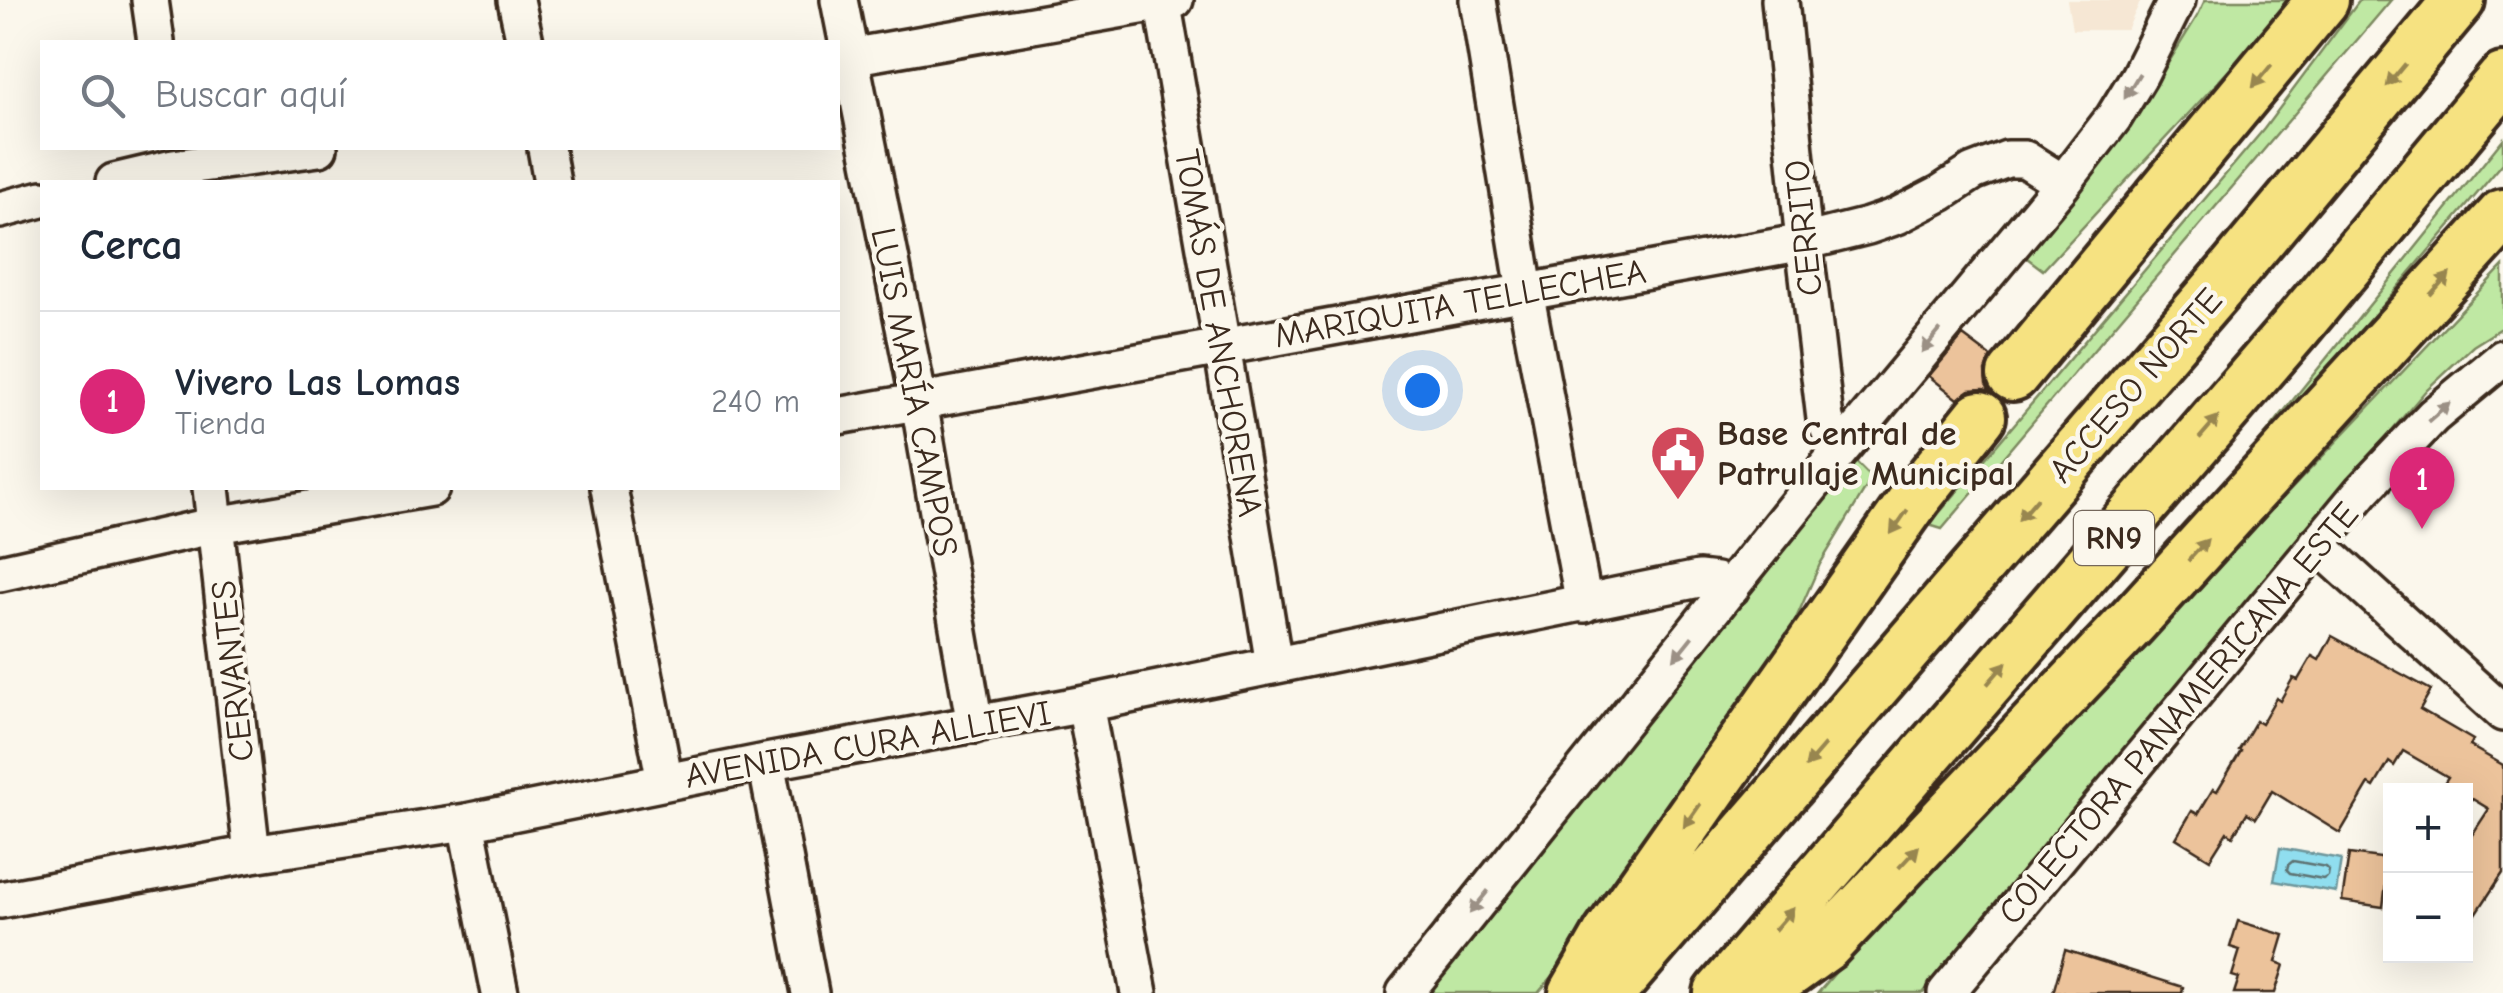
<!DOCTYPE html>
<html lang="es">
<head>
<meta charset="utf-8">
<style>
  body { margin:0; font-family:"Comic Neue",sans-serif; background:#f6f6f7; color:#1f2937 }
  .controls { position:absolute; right:30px; bottom:30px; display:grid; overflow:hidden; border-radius:0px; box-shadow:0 10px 40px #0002 }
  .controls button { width:90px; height:90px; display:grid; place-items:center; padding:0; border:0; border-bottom:2px solid #e0e1e3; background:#fff; color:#1f2937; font:50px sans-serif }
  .you { position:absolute; left:1422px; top:390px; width:35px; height:35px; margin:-25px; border:8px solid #fff; border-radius:50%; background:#1a73e8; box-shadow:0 0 0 15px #1a73e833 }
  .badge { display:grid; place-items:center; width:65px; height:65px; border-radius:50%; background:#db2777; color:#fff; font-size:32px; font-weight:700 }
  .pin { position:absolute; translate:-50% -82px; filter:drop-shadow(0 2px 5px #0008) }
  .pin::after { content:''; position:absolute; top:52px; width:35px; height:30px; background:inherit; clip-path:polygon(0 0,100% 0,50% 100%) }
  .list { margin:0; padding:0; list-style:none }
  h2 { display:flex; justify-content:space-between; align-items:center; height:130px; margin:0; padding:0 40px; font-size:42px }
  h2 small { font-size:32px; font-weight:400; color:#747a83 }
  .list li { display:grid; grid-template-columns:65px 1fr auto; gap:30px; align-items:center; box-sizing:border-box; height:180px; padding:0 40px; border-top:2px solid #e0e1e3 }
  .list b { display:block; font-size:38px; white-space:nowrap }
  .list p { margin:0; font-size:32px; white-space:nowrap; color:#747a83 }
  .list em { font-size:32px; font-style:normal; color:#747a83 }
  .icon { flex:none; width:55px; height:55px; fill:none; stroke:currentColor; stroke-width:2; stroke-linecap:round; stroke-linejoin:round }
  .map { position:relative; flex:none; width:2503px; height:993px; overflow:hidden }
  .search { position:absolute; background:#fff; box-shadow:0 10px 40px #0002; left:40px; top:40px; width:800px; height:110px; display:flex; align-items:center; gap:25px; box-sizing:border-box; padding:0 35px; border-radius:0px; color:#747a83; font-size:38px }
  .panel { position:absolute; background:#fff; box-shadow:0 10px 40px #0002; left:40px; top:180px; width:800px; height:310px; border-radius:0px }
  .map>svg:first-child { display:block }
</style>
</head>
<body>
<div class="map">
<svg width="2503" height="993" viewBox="0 0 2503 993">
  <rect width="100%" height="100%" fill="#fbf7ec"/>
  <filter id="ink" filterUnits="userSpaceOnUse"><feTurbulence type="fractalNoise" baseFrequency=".01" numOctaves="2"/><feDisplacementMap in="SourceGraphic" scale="20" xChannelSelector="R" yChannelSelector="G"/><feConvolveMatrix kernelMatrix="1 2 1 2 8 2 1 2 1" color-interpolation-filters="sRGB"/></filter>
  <g filter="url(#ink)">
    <path fill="#f6e7d4" d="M2067,0H2141L2127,30H2072Z"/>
    <path fill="#bfe8a3" stroke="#7d8960" stroke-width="2.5" d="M2205,0H2287L2256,41L2043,270L2023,255L2133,120L2198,15Z
      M2360,0H2391L1942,529L1929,525L2264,129Z
      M2503,139V163L2124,610Z
      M2503,266V327L2473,346L2427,389L2320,514L1923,993H1818L1858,946Z
      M1851,457L1872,478L1820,564L1784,646L1629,888L1538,993H1416Z"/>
    <path fill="#90deef" stroke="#6e969b" stroke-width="2.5" d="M2280,848L2341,859L2336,892L2274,881Z"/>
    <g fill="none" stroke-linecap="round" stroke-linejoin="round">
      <path stroke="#5d7272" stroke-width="2.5" d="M2293,861L2326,867L2329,870L2328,876L2323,879L2290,873L2287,870L2288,865Z"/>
    </g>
    <path fill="#ecc39b" stroke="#3b2a1e" stroke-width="2.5" d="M1963,336L1991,357L1985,371L1986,384L1990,391L1983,389L1970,390L1958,399L1929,376Z
      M2332,636L2431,690L2420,709L2473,740L2470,746L2503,765V873L2466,929V844L2489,809L2466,795V790H2457L2444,783L2448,777L2403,751L2394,766L2389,762L2374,787L2369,784L2340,833L2272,791L2256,818L2247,813L2233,836L2227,832L2210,859L2176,838L2192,811L2198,814L2213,789L2217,791L2241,751L2239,750L2256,721L2261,724L2276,698L2280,701L2293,678L2298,680L2312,656L2319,660Z
      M2349,854L2389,859L2383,907L2342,901Z
      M2238,921L2284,935L2276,962L2284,965L2275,993H2234L2239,978L2232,976L2240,950L2230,947Z
      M2065,950L2183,987L2182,993H2053Z"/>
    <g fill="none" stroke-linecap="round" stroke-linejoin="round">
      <g stroke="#3b2a1e" stroke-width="42">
        <path id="minor" d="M150,0L156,42
          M516,0L525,42
          M839,0L919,402L975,725
          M1162,0L1222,346L1274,665
          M1478,0L1525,291L1584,604
          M1780,0L1804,242L1825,419L1838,453
          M838,59L1175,0
          M546,148L552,182
          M114,182L173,168L319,148
          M0,210L42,199
          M838,416L1804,242L1868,226L1897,216L1941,193L1973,172L2007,159H2025L2063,183
          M211,488L252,854
          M609,488L665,782
          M2317,544L2503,713
          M0,573L216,525L431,488
          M1085,704L1139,993
          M766,762L810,993
          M466,822L500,993
          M0,900L252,854L466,822L766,762L1085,704L1699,579L1716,581L1731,588
          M1405,993L1838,453L2063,183L2114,117L2139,76L2177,0
          M1946,993L2362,491L2433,416L2503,358"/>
      </g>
      <g stroke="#3b2a1e" stroke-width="58">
        <path id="highway" d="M2013,375L2323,0
          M1575,993L1609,934L1916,497L1980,417
          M1609,993L2233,271L2459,0
          M1720,993L2297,326L2503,79
          M1759,993L1826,945L2132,622L2503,215"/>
      </g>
      <use href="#minor" stroke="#fbf7ec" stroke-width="35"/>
      <use href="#highway" stroke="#f6e281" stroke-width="50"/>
    </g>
    <defs><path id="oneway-solid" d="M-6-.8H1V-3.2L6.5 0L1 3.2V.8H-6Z" transform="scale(2.5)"/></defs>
    <g fill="#988650">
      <use href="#oneway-solid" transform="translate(2396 75) rotate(130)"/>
      <use href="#oneway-solid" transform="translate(2262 76) rotate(130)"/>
      <use href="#oneway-solid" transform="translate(2440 284) rotate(-48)"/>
      <use href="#oneway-solid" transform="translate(2209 427) rotate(-49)"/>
      <use href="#oneway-solid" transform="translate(2028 509) rotate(131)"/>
      <use href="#oneway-solid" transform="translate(1899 522) rotate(125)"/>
      <use href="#oneway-solid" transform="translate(2198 550) rotate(-48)"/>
      <use href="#oneway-solid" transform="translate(1997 673) rotate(-49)"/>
      <use href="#oneway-solid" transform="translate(1815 756) rotate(131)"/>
      <use href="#oneway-solid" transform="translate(1692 816) rotate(125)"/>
      <use href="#oneway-solid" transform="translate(1909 857) rotate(-47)"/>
      <use href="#oneway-solid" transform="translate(1784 919) rotate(-49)"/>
    </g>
    <g fill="#9b9085">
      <use href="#oneway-solid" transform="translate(2132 86) rotate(121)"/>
      <use href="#oneway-solid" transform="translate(1931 341) rotate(130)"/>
      <use href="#oneway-solid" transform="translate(2439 412) rotate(-41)"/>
      <use href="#oneway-solid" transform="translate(1683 648) rotate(129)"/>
      <use href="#oneway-solid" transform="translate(1479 902) rotate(129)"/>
    </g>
  </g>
  <defs>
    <g id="civic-pin" transform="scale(2.875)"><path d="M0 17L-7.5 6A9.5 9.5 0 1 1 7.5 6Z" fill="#d1495b" stroke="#fbf7ec"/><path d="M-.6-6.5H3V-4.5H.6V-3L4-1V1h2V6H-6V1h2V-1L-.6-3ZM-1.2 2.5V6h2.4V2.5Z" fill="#fff"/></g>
  </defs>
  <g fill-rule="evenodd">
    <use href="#civic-pin" x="1678" y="453"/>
  </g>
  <g text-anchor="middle" stroke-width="9" stroke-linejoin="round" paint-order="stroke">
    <rect fill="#fbf7ec" stroke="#75685c" stroke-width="2.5" x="2074" y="511" width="80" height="54" rx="8"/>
    <g font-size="32" font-weight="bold" fill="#3b2a1e">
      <text x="2114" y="549">RN9</text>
    </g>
    <g font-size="35" fill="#3b2a1e" stroke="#fbf7ec">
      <text transform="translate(1803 228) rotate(-96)" y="12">CERRITO</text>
      <text transform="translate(1460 303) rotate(-10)" y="12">MARIQUITA TELLECHEA</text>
      <text transform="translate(1219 333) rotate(80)" y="12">TOMÁS DE ANCHORENA</text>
      <text transform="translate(2135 385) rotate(-49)" y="12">ACCESO NORTE</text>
      <text transform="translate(915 392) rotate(79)" y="12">LUIS MARÍA CAMPOS</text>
      <text transform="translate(232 671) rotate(-96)" y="12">CERVANTES</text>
      <text transform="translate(2178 713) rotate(-50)" y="12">COLECTORA PANAMERICANA ESTE</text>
      <text transform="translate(868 744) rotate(-10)" y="12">AVENIDA CURA ALLIEVI</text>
    </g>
    <g font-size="35" font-weight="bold" fill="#3b2a1e" stroke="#fbf7ec" text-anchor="start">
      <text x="1717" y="445">Base Central de<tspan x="1717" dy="40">Patrullaje Municipal</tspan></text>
    </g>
  </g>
</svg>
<div class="controls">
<button>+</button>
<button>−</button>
</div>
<div class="you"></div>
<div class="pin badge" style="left:2422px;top:529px">1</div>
<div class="search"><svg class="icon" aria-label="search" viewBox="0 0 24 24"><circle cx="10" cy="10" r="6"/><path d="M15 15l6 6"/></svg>Buscar aquí</div>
<section class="panel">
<h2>Cerca<small></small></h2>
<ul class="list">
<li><span class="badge">1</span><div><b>Vivero Las Lomas</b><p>Tienda</p></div><em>240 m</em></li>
</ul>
</section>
</div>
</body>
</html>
